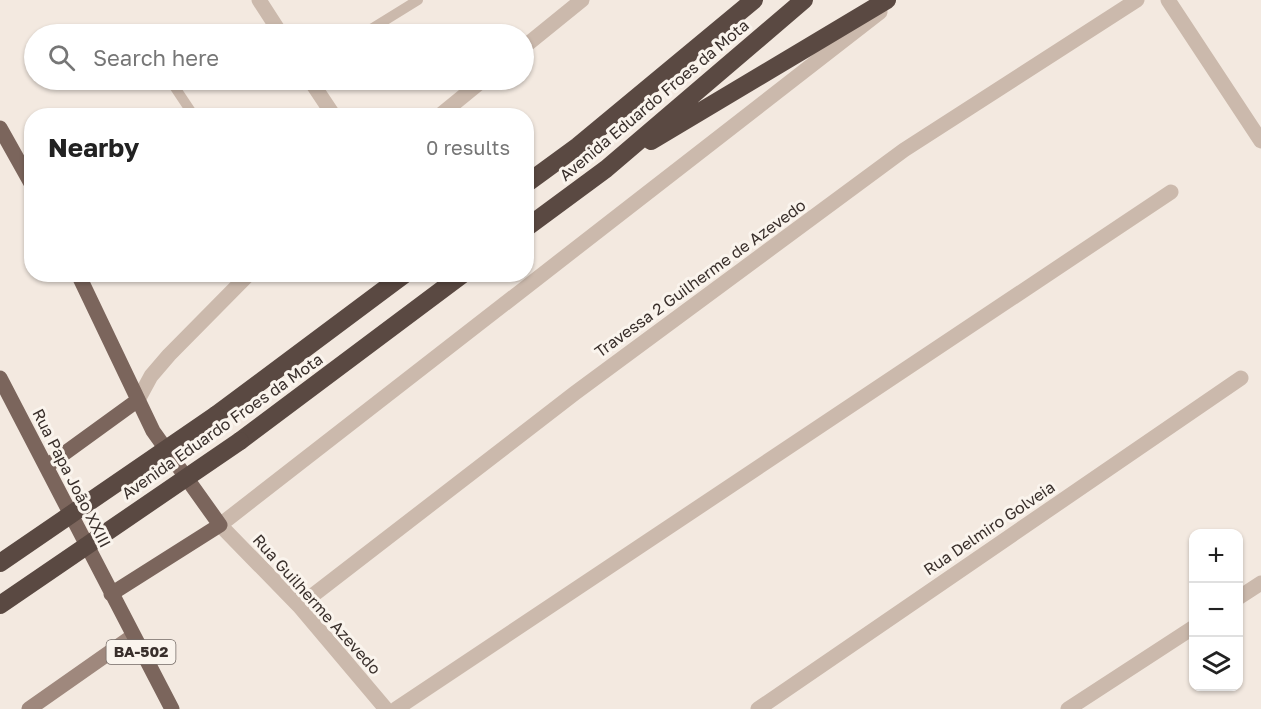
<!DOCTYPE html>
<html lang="en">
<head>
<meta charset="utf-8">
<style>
  body { margin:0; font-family:"Golos Text",sans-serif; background:#f2f2f2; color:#222 }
  .controls { position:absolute; right:18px; bottom:18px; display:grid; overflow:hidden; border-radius:12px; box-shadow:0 2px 4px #0004 }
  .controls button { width:54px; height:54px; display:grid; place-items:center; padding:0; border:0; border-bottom:2px solid #e0e0e0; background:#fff; color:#222; font:30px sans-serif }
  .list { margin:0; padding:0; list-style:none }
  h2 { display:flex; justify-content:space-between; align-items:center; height:78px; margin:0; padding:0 24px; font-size:26px }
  h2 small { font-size:20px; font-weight:400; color:#767676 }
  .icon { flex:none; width:33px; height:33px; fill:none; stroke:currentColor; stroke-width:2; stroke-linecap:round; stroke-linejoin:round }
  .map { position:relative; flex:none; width:1261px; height:709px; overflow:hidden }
  .search { position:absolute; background:#fff; box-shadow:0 2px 4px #0004; left:24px; top:24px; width:510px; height:66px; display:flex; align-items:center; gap:15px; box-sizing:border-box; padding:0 21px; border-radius:33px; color:#767676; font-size:22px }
  .panel { position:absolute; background:#fff; box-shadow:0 2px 4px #0004; left:24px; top:108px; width:510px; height:174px; border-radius:24px }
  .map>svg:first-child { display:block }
</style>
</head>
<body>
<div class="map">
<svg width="1261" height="709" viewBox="0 0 1261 709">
  <rect width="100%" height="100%" fill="#f3e9e0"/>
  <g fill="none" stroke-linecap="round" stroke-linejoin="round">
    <path stroke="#cbb9ac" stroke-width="10" d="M363,34L418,0
      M170,80L194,116"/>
    <path stroke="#cbb9ac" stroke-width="15" d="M259,0L281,34
      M1168,0L1261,141
      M524,47L582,0
      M310,80L334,116
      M439,116L483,80
      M138,400L151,376L169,355L249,274
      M1238,598L1261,583
      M299,606L575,393L904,150L1137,0
      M386,709L299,606L220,525L880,12
      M396,709L1171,192
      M758,709L1241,378
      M1068,709L1194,627"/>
    <path stroke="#9f887d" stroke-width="15" d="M29,709L133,636"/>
    <path stroke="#7b655c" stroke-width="15" d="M0,128L32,185
      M78,274L153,431L220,525L111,594
      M0,378L172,709
      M47,466L138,400"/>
    <path stroke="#5a4942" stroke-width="18" d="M651,141L887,0
      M526,184L578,146L754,0
      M526,228L606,169L804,0
      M216,415L405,274
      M240,441L463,274"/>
    <path stroke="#5a4942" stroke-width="18" d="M0,563L216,415
      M0,605L240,441"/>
  </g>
  <g text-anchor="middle" stroke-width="6" stroke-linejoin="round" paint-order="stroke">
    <rect fill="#faf4ed" stroke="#736a65" stroke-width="1.5" x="106.5" y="640" width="69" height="24" rx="4.5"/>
    <g font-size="15" font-weight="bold" fill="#392f2b">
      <text x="141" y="657">BA-502</text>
    </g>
    <g font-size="16" fill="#392f2b" stroke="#faf4ed">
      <text transform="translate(654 100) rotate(-40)" y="6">Avenida Eduardo Froes da Mota</text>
      <text transform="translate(700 278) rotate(-36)" y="6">Travessa 2 Guilherme de Azevedo</text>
      <text transform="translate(222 426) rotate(-35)" y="6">Avenida Eduardo Froes da Mota</text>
      <text transform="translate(72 478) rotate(63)" y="6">Rua Papa João XXIII</text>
      <text transform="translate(989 528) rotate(-34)" y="6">Rua Delmiro Golveia</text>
      <text transform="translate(317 604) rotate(48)" y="6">Rua Guilherme Azevedo</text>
    </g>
  </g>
</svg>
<div class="controls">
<button>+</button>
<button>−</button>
<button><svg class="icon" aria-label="layers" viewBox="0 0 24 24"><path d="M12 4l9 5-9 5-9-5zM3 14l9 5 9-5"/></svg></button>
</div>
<div class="search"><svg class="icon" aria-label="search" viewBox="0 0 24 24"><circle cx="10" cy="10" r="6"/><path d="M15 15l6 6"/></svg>Search here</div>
<section class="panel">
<h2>Nearby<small>0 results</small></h2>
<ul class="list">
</ul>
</section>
</div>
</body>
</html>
